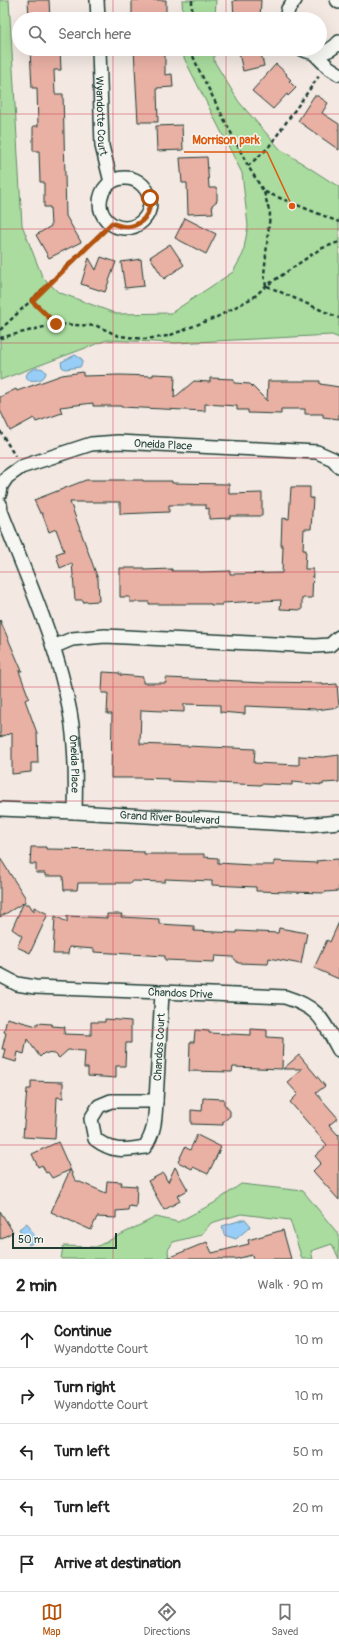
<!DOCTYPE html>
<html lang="en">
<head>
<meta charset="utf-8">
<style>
  body { margin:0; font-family:Pangolin,sans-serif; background:#f6f6f6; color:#222 }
  .scale { position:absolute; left:12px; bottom:10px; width:105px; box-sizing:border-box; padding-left:4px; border:2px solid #1f3d34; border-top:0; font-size:11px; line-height:14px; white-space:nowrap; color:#1f3d34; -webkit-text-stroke:3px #f6f6f2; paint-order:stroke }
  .stop { position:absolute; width:12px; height:12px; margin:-9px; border:3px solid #b45309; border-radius:50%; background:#fff }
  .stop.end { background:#b45309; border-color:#fff; box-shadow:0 1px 4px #0008 }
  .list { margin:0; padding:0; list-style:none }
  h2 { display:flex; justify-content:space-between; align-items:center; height:52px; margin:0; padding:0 16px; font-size:17px }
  h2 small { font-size:13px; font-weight:400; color:#767676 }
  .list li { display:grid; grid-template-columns:26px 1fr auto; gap:12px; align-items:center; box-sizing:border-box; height:56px; padding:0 16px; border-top:1px solid #e0e0e0 }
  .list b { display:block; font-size:15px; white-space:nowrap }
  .list p { margin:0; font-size:13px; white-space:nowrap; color:#767676 }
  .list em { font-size:13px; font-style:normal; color:#767676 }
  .icon { flex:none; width:22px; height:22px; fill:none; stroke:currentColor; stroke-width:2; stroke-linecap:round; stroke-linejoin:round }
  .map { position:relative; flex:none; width:339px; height:1259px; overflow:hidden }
  .search { position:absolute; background:#fff; box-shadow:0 4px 16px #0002; left:12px; right:12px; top:12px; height:44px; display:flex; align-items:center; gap:10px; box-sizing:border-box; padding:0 14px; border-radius:22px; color:#767676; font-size:15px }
  .sheet { height:332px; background:#fff }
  nav { display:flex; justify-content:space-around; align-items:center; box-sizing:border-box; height:56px; border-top:1px solid #e0e0e0; background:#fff; font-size:11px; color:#767676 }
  nav a { display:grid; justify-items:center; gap:2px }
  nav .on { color:#b45309 }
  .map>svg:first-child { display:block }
</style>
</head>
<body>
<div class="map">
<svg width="339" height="1259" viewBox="0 0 339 1259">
  <rect width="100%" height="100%" fill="#f3e8e2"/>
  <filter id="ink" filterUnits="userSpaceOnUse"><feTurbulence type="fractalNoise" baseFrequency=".025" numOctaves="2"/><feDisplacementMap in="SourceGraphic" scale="8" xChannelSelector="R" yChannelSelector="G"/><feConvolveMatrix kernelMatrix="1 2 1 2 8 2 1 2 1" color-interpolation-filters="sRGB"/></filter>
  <g filter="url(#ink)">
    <path fill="#a9dc9e" stroke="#648c69" d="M0,0H9L22,225L42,276L58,292L117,314L171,313L233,272L243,254L248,226L242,173L184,58V49H214V61L239,102L280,149L339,187V338L332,335L176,343L107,340L0,380Z
      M182,0H216L215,19H183Z
      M241,1184L303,1191L339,1235V1259L332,1244L311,1251L313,1259H302L290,1220L241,1214L211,1223L201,1235L173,1242L168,1250L169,1259H61L63,1246L96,1247L156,1217L178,1222L214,1203Z"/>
    <path fill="#97cdf6" stroke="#6793a8" d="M75,355L82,359V363L80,367L65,369L62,367L61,362Z
      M36,368C41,368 44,368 46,373C44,381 35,381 28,380L26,376L28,372Z
      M245,1219L251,1226L236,1239L224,1235L222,1226Z
      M27,1223L37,1240L29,1245L19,1229Z"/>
    <path fill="#e9b0a4" stroke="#1f3d34" d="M28,0H49L50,19H29Z
      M132,0H166V18L132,19Z
      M238,0H261L260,19H234L233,1Z
      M30,49H60L61,70H54L55,94H63L66,216L81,242L49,258L36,235L51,226L50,207H44V182H40L39,151H33V126H38L37,88H32Z
      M134,49H165V75L172,74L173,87L157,88L158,122H138Z
      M238,49H260L264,66L243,71Z
      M276,64L287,74L286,75L291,80L289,81L296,88L288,96L287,94L273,109L252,91Z
      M314,96H318L328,103L322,113L339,124V150L298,121Z
      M182,125L183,150L157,151L156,126Z
      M207,157L209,188H217V201L212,205L213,213L188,214L187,183H182L180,158Z
      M185,218L216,234L206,254L175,238Z
      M170,244L184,265L164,279L150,257Z
      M101,257L116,262L105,292L81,284L89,258L96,270Z
      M141,259L144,286L125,288L121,262Z
      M83,372V376L120,375L153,376V374L175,375L174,398L194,381L210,382V378L234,379V383L250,384L267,401L268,381H320V384L339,387V419L323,417V414H305V409H281V414L248,413V410H237V406L205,404V411L121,407V406H93V403L60,407L62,413L36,422L34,418L10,431L0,410V397L16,389L17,391L62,375Z
      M86,480H143V481H172V483L229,484V494L262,493V516H230V518L209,519V508L206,509V505H169V512L120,514V502H70L98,579L99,601L83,602V600H75L72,563L60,568L56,554L64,551L56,529L49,532L42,513H40L34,500Z
      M291,487H310V498H313L311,529H304L303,550H306L305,569H313L312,598H302V610L280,609L281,600L222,603V605H211V604H149V602H130V597H120V568H144V570L172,569V571H199V572L230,571V574L282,573L283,546H281L282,518L289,519Z
      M0,620L22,671H19L29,698L25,700L37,733L38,763H31V772L12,774V733L0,737Z
      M103,672L120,673V675L143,677V683H166V678L242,681V682L266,683V682L323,683V685L337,684L339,707L316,710L315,709L245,706V714L220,712V705L184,704V712L141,710L140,744L255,749L254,763L299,765V756L324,757L339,755V782L323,783V785L292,782V785L261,784V785L169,781V779L138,778H111L112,714H107L108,693H102Z
      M31,847H46V849L111,850V851L144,852V854H204V857L218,858V863L251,865H274V861L317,863L316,861L338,859L339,891L325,892V893L256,891V887L212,885V881L165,879V882L132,881V883H78L77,890H64L63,876H45V873H36V864H30Z
      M0,858L25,897V902L0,917Z
      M23,904H29L34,912V907L48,914L30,953L17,947L22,936L12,929Z
      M107,914H122L121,917L159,919V924L194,926V931L237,933V931L278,933L279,928L307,933L301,964L269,958L268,964L238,963L233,957L215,956L214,962L165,960V956L94,952V949L69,947L68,954H53L55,916L67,922V916L107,918Z
      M339,922V979L314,968L327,940L330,942Z
      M7,1018L37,1026V1023L52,1024V1026L65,1027L64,1034L91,1035V1022H105V1019L131,1021V1043H126L125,1066H116V1078L88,1076V1068H84L85,1051L68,1050L59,1058L55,1054L44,1053L40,1057L27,1039L24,1054L18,1052L16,1062L3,1058L5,1049H2L6,1033L4,1032Z
      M251,1029L267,1030V1037L283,1038L282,1069L233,1067L232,1072L189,1071L190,1042H194L195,1030L209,1031V1033L251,1035Z
      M299,1055L325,1086L316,1093L338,1118L329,1125L338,1135L339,1134V1200L313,1171L321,1163L315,1156L327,1145L290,1102L298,1094L287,1082L302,1069H283Z
      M31,1081L63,1082V1098L57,1097L55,1139L23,1137L27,1089H31Z
      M203,1098L224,1099V1104L230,1111V1116L223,1122V1125L191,1124V1110L202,1111Z
      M197,1135L221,1147L208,1174L193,1167L192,1169L178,1162L185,1147L190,1150Z
      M58,1142L75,1180L106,1193L107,1181L122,1182L121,1185L137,1186L136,1207L129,1206L128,1210L116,1211V1218L97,1217L91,1230L51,1212L70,1170L52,1178L48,1172L46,1173L42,1165L38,1167L32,1154Z
      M175,1167L188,1190L177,1196L180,1201L164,1210L148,1181L163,1173L168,1182Z
      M0,1211L13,1232L0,1239Z
      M283,1230L291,1259H253L252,1255L236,1259H165L207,1242L212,1253L249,1244L248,1240Z"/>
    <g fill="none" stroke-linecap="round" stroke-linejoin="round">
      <g stroke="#1f3d34" stroke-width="16">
        <g id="street">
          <path d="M97,0L98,19"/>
          <path d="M337,0L339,2"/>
          <path d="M286,19L288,9L295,0"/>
          <path id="s1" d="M99,49L102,146L111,182"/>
          <path d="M302,49C315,55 329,54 339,42"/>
          <path d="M314,53L328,67L339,74"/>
          <circle cx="125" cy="203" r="25"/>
          <path id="s2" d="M0,493L1,486L7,477L21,467L91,444L118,442L317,452L333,459L339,466"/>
          <path id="s3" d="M0,504L1,511C26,576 57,642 70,712C76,745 76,778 75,812"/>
          <path d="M53,647L72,639L105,636L315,646L330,645L339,637"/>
          <path id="s4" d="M0,809L75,812L305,825L339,822"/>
          <path id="s5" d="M0,975L17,984L35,987L285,997C320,1008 322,1019 339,1050"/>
          <path d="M111,1101H156C155,1119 155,1131 145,1147C123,1150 114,1153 95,1139L91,1119L99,1106Z"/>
          <path id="s6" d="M156,1101L162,993"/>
        </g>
      </g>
      <path stroke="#1f3d34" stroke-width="2.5" stroke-dasharray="4 3" stroke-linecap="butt" d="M192,0V19
        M193,49V56L199,70L248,166L264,192L270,214L264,275L266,286
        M248,166L268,148L319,76
        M265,192L339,222
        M267,286L339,318
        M32,301L56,324
        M0,330L112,223
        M0,338L56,324L97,326L119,336L145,339L168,336L217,317L254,297L266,286L320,249L339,242
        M0,431L15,456"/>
      <use href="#street" stroke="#f6f6f2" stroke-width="13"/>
    </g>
  </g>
  <g fill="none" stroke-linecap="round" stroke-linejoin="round" filter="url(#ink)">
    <path stroke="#b45309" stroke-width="5" d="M56,324L32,301L112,223C133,233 151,221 150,198"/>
  </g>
  <path fill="none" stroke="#d1495b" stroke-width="1" stroke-opacity="0.55" d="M113,0V19M226,0V19M113,49V1259M226,49V1259M0,114H339M0,229H339M0,343H339M0,458H339M0,572H339M0,687H339M0,801H339M0,916H339M0,1030H339M0,1145H339"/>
  <g text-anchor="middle" stroke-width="3" stroke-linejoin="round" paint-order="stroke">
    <g font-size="11" fill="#1f3d34" stroke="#f6f6f2">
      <text dy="4" stroke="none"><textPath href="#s1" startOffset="67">Wyandotte Court</textPath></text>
      <text dy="4" stroke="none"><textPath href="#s2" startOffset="181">Oneida Place</textPath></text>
      <text dy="4" stroke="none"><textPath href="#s3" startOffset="272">Oneida Place</textPath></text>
      <text dy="4" stroke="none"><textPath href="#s4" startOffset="170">Grand River Boulevard</textPath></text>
      <text dy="4" stroke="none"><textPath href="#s5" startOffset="183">Chandos Drive</textPath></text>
      <text dy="4" stroke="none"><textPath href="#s6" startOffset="54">Chandos Court</textPath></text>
    </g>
  </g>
  <path fill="none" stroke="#de580e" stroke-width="1.5" d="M292 206L267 152H184"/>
  <circle fill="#de580e" stroke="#f6f6f2" stroke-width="1.5" cx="292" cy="206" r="4"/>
  <g font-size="12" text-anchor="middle" font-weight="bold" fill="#de580e" stroke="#f6f6f2" stroke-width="3" stroke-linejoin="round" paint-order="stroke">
    <text x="226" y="144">Morrison park</text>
  </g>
</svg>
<div class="scale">50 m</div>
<div class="stop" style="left:150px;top:198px"></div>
<div class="stop end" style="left:56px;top:324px"></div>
<div class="search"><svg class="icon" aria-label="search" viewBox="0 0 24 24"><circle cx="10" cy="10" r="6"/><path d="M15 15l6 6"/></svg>Search here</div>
</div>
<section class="sheet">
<h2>2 min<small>Walk · 90 m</small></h2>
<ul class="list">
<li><svg class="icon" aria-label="ahead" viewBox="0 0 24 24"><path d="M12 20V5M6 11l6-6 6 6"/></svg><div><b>Continue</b><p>Wyandotte Court</p></div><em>10 m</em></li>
<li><svg class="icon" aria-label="right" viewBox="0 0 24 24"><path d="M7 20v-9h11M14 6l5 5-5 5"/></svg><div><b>Turn right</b><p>Wyandotte Court</p></div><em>10 m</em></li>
<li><svg class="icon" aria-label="left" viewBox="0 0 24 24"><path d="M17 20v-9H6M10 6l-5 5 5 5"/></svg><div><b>Turn left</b></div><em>50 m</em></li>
<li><svg class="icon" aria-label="left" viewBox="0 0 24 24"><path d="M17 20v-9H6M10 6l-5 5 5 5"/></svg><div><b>Turn left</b></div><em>20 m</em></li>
<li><svg class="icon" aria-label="arrive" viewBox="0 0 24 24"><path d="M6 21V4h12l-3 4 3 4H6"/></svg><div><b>Arrive at destination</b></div></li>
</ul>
</section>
<nav>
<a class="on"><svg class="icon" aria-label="map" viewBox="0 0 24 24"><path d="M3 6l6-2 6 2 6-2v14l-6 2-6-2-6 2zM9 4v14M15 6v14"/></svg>Map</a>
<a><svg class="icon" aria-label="directions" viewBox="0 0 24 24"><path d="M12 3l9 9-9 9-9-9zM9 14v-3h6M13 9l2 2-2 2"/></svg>Directions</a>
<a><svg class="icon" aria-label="saved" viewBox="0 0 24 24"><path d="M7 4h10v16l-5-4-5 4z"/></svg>Saved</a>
</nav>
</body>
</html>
